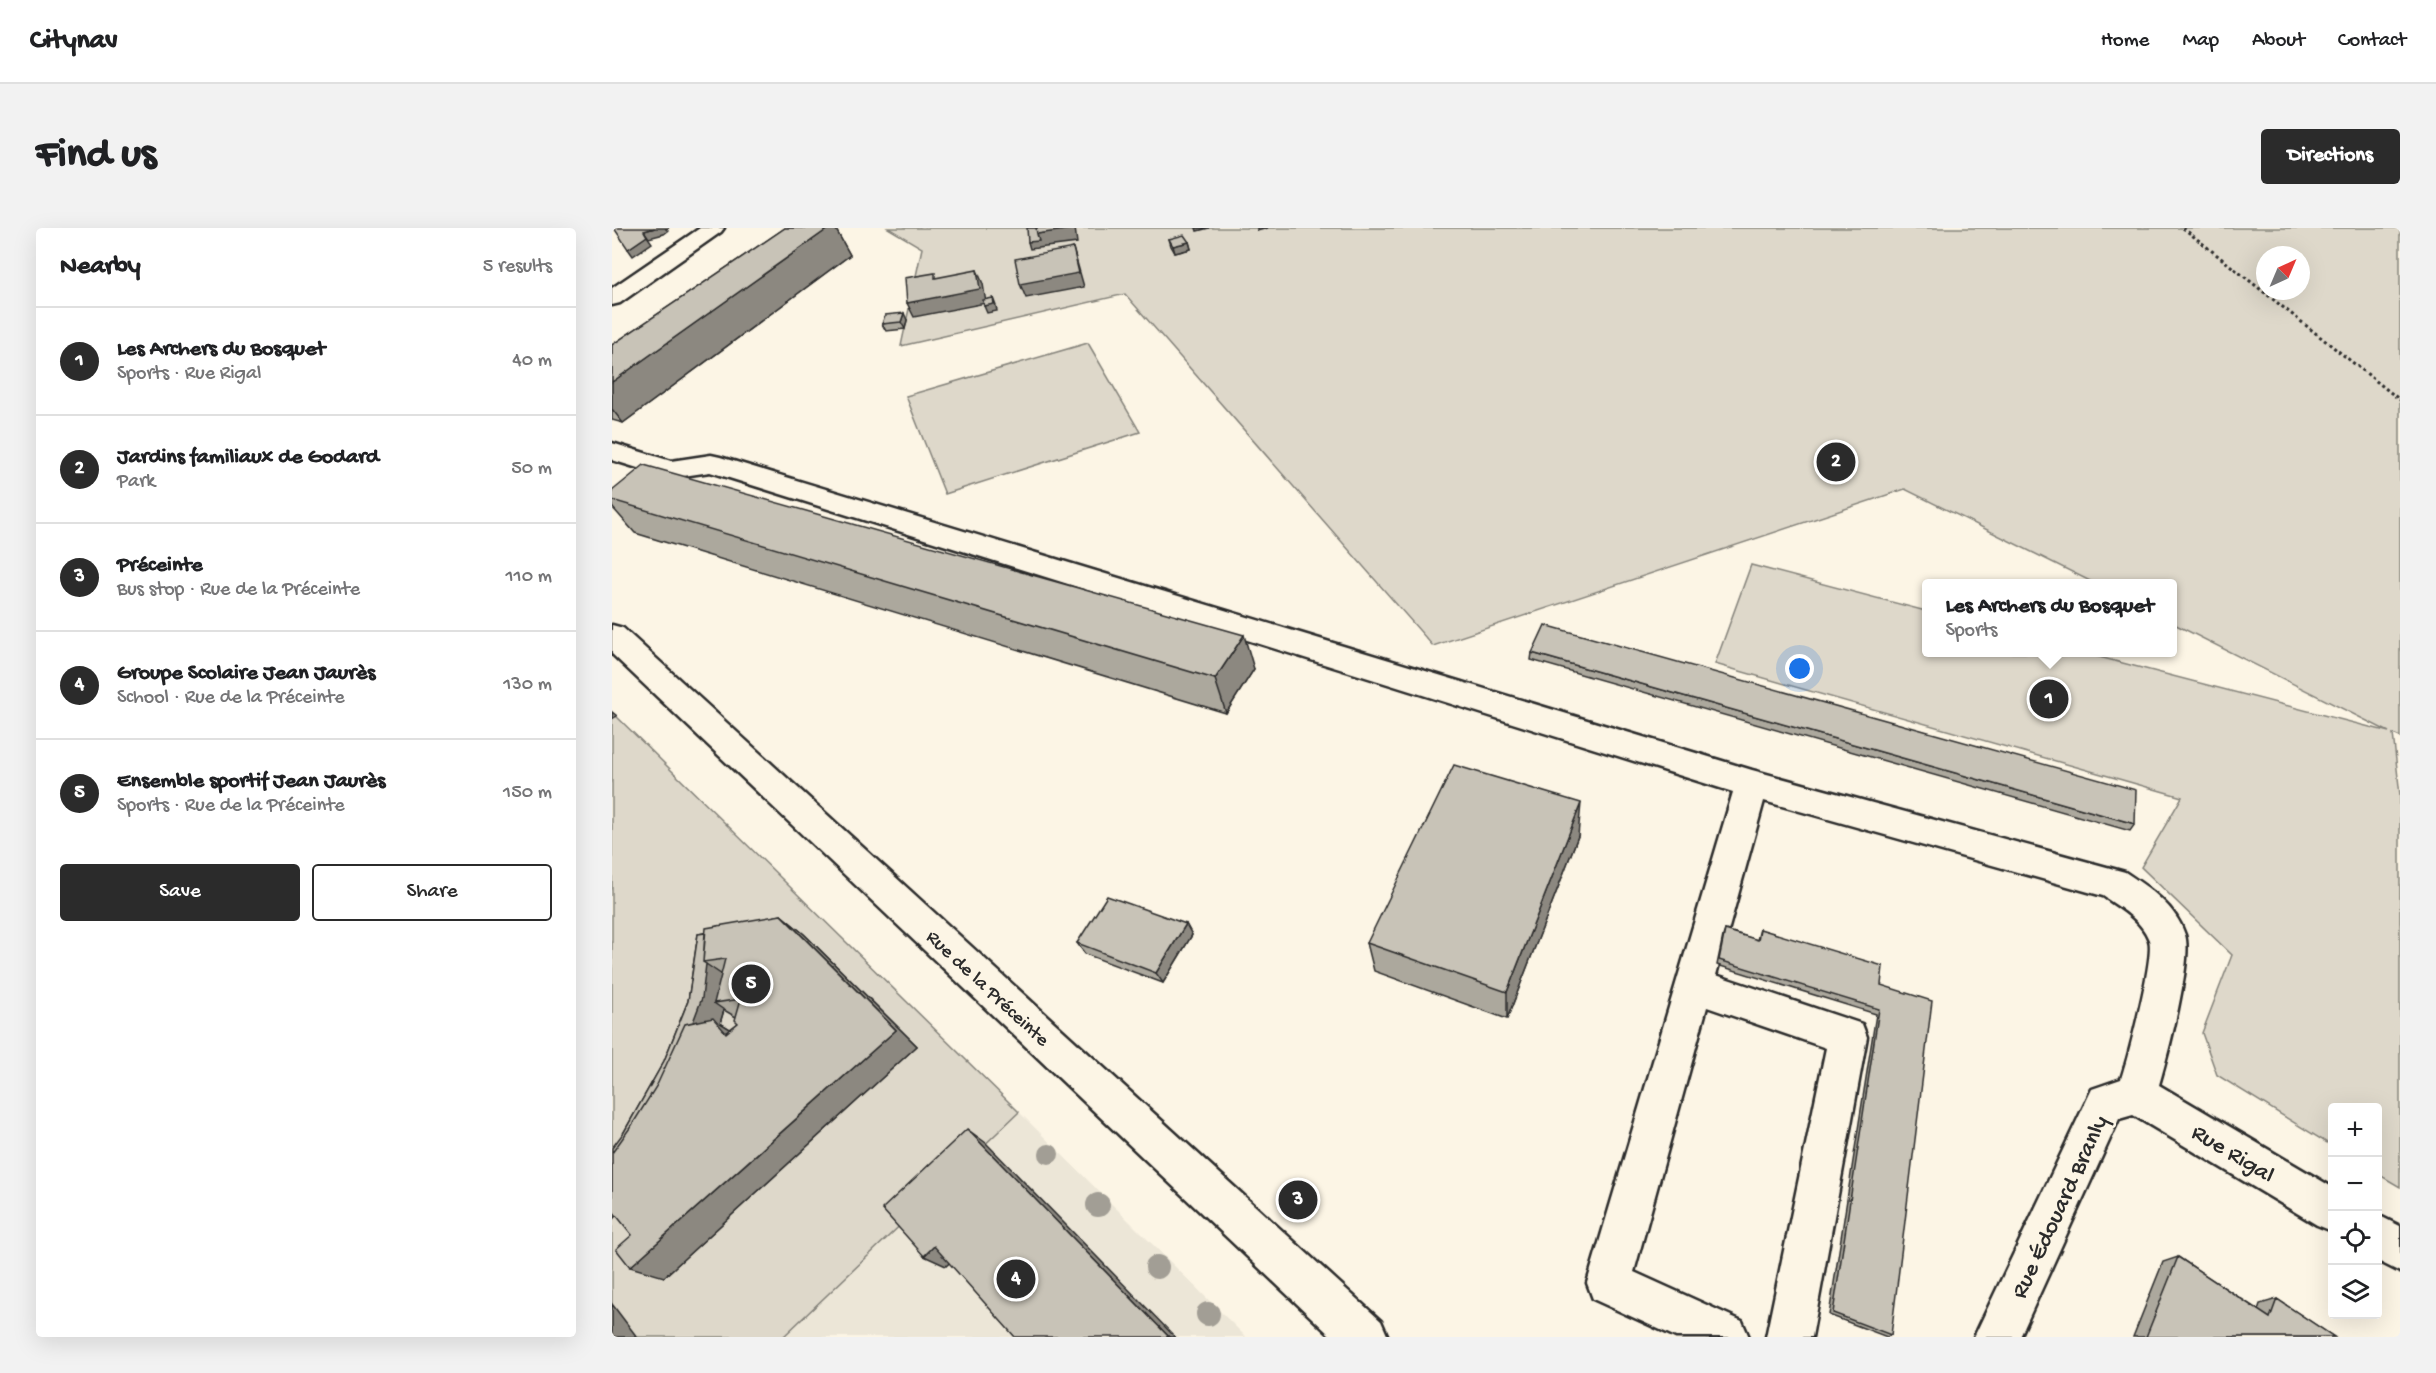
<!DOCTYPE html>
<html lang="en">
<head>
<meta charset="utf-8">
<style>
  body { margin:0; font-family:"Gochi Hand",sans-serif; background:#f2f2f2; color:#202124 }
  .controls { position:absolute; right:18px; bottom:18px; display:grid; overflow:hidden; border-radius:6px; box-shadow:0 6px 24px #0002 }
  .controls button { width:54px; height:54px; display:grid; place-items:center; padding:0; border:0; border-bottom:2px solid #e0e0e0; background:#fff; color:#202124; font:30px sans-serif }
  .compass { position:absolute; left:1644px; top:18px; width:54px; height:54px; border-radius:50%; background:#fff; box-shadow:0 6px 24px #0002; rotate:44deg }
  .you { position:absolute; left:1188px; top:441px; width:21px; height:21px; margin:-15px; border:4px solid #fff; border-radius:50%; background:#1a73e8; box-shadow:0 0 0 9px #1a73e833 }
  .badge { display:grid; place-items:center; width:39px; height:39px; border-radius:50%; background:#2b2b2b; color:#fff; font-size:20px; font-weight:700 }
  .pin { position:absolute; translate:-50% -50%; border:3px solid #fff; box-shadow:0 2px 6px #0006 }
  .popup { position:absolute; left:1310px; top:351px; width:255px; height:78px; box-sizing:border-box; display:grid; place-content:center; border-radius:6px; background:#fff; filter:drop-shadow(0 2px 4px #0005); font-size:20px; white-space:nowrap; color:#757577 }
  .popup b { font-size:22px; color:#202124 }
  .popup::after { content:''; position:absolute; left:50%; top:100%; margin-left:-12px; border:12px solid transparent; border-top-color:#fff }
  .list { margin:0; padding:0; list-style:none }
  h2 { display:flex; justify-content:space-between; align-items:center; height:78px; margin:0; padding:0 24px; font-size:26px }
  h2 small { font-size:20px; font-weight:400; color:#757577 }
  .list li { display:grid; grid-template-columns:39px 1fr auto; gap:18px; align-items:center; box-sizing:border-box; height:108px; padding:0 24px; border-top:2px solid #e0e0e0 }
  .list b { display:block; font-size:22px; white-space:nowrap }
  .list p { margin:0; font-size:20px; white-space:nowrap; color:#757577 }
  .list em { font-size:20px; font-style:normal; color:#757577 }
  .actions { display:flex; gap:12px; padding:18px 24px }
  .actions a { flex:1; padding:14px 0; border:2px solid #2b2b2b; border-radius:6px; text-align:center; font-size:21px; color:#2b2b2b }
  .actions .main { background:#2b2b2b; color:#fff }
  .icon { flex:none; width:33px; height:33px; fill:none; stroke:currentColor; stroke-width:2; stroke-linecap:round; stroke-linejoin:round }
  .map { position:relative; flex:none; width:1788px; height:1109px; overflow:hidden; border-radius:6px }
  header { display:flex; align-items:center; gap:36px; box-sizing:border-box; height:84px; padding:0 30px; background:#fff; border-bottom:2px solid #e0e0e0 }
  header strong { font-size:28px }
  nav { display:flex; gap:33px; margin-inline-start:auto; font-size:21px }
  .intro { display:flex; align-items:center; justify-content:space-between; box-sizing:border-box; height:144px; padding:0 36px }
  h1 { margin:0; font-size:42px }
  .button { padding:15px 27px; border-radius:6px; background:#2b2b2b; color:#fff; font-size:21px; font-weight:700 }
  main { display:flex; gap:36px; padding:0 36px }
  aside { flex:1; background:#fff; border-radius:6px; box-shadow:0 6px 24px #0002 }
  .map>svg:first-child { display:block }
</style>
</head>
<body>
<header>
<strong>Citynav</strong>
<nav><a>Home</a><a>Map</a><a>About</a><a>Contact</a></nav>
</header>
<div class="intro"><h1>Find us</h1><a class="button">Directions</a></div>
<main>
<aside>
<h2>Nearby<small>5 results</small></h2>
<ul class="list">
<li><span class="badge">1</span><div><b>Les Archers du Bosquet</b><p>Sports · Rue Rigal</p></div><em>40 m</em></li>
<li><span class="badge">2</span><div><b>Jardins familiaux de Godard</b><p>Park</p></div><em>50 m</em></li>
<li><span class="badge">3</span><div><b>Préceinte</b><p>Bus stop · Rue de la Préceinte</p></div><em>110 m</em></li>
<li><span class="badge">4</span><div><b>Groupe Scolaire Jean Jaurès</b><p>School · Rue de la Préceinte</p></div><em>130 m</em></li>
<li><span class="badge">5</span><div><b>Ensemble sportif Jean Jaurès</b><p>Sports · Rue de la Préceinte</p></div><em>150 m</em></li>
</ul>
<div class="actions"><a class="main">Save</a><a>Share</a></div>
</aside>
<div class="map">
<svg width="1788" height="1109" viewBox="0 0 1788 1109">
  <rect width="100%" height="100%" fill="#fcf5e5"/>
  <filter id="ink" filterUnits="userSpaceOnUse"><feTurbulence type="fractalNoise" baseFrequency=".0167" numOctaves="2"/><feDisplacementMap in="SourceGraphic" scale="12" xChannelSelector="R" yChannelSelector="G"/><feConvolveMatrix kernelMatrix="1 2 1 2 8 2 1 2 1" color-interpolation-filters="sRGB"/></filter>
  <g filter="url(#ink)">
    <path fill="#ece6d7" d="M407,884L634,1109H171Z"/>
    <path fill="#ded8ca" stroke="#84827a" stroke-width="1.5" fill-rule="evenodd" d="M276,0H1788V509L1781,506L1788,567V959L1766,946V880H1720V918L1605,847L1590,805L1620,727L1529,639L1570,569L1103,436L1139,337L1314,383V424L1472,425L1777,504L1560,395V356L1482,355L1293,261L821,418L513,66L289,118L310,20ZM1653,27H1689V63H1653Z
      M476,115L528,204L333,266L294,168Z
      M0,484L407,884L171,1109H0Z"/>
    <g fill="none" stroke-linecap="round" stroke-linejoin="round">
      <g stroke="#2b2b2b" stroke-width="5">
        <path id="minor" d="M88,0H112L109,4L8,75L0,77V60Z
          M0,215L59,233L99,227L108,229L1140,542L1513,644C1537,660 1564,678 1573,707C1581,731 1555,830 1547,857L1720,959V1003L1705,997L1521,887L1507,891L1408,1109H1362L1480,861L1509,851C1516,830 1543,728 1537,712C1529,691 1508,680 1491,668L1152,573L1104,747L1250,796L1255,809L1200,1109H1154L1214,820L1095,779L1022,1044L1130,1093L1137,1109H1064L981,1071L975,1055L1121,564L98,244L58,250L0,232Z
          M0,397L11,400L769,1093L776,1109H720L0,426Z
          M1766,987L1788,998V1044L1766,1033Z"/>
      </g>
      <path stroke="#2b2b2b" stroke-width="3" stroke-dasharray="3 3" stroke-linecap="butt" d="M1571,0L1788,172"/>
      <use href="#minor" fill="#fcf5e5" fill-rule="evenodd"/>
    </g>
    <g fill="#a29e95">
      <circle cx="437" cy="926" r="10"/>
      <circle cx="486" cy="977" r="12"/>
      <circle cx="545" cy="1039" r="12"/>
      <circle cx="596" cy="1086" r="12"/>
    </g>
    <path fill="#aca89d" stroke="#2b2b2b" stroke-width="1.5" fill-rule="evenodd" d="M173,0H223L238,27L11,195L0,192V117Z
      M557,11L577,14L579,21L563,25L559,18Z
      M295,92L293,101L274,103L270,96Z
      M0,263L642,441L614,485L23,305L0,279Z
      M920,425L1523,596L1518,603L919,432Z
      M966,608L895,791L762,743L755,715Z
      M169,687L192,706L305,818L52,1049L20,1007L12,904L52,833L76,773L86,706ZM112,782L124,789L126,795L118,801L108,795Z
      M574,696L580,707L551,755L473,726L465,715Z
      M1148,701L1269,757L1279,1107L1275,1109L1217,1087L1264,786L1105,737L1111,708L1113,702L1145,712Z
      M1566,1029L1646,1082L1648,1076L1665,1071L1722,1109H1521L1551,1034Z"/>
    <path fill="#8c8880" stroke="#2b2b2b" stroke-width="1.5" d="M43,0H57L54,1L56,3L52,6L37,10L32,3Z
      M217,0H223L238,27L11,195L0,181V154Z
      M460,0H463L465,15L418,21L416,14L425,6Z
      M584,0H597L585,3Z
      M645,0H656L645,3Z
      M35,8L40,15L21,28L16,21Z
      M577,14L579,21L563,25L561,18Z
      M461,20L472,59L414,70L408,56Z
      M365,42L371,56L374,75L302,89L295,75Z
      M381,70L384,78L385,83L375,85L372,78Z
      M292,85L295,92L293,101L289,94Z
      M632,407L642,441L614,485L603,451Z
      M0,484L5,488L0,491Z
      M969,575L966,608L895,791V764Z
      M169,687L192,706L305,818L52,1049L18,1039L284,802Z
      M574,696L580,707L551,755L544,745Z
      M94,736L116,751L102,775L112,782L108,795L128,807L18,973L0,992V937L26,900Z
      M355,901L374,915L563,1109H557Z
      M322,1018L344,1029L334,1038L312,1028Z
      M0,1076L25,1109H0Z"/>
    <path fill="#c8c3b7" stroke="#2b2b2b" stroke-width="1.5" d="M2,0H43L32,3L35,8L16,21Z
      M173,0H217L0,154V117Z
      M415,0H424L425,6L427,13L416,14Z
      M424,0H460V1L425,6Z
      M572,7L577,14L561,18L557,11Z
      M461,20L467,45L408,56L403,31Z
      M365,42L368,61L295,75L293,50L323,45V50Z
      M381,70L382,76L372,78L371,72Z
      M292,85L289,94L270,96L273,87Z
      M32,237L632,407L603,451L0,272V263Z
      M933,397L1524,562L1523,596L920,425Z
      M842,537L969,575L895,764L755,715Z
      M495,668L574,696L544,745L465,715Z
      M169,687L284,802L18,1039L4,1021L20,1007L0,982V925L20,897L45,857L73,796L101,790L114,805L126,795L123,792L129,771L102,775L113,731L91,734L94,700Z
      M1148,701L1271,738L1269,757L1320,773L1279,1107L1221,1085L1267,781L1107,732L1113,702L1146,712Z
      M93,705L91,734L94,736L90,770L81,794L73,796L45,857L20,897L0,925V920L12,904L52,833L76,773L86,706Z
      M355,901L557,1109H403L322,1018L312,1028L270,981Z
      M1566,1029L1658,1090L1665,1071L1722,1109H1534Z"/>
  </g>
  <g text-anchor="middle" stroke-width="5" stroke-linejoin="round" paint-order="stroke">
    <g font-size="20" fill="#2b2b2b" stroke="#fcf5e5">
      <text transform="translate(377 759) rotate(43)" y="7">Rue de la Préceinte</text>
    </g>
    <g font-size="24" fill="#2b2b2b" stroke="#fcf5e5">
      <text transform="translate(1622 924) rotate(31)" y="8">Rue Rigal</text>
      <text transform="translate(1446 978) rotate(-65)" y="8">Rue Édouard Branly</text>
    </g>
  </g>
</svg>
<div class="controls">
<button>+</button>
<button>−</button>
<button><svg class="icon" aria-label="locate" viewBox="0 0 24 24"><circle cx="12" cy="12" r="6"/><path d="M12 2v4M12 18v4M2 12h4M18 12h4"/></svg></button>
<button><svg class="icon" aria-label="layers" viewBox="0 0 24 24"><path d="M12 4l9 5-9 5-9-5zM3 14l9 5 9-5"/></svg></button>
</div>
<svg class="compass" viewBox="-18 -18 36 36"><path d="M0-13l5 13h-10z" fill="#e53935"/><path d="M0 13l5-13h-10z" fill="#757577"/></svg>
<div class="you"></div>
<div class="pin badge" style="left:1437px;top:471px">1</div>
<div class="popup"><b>Les Archers du Bosquet</b>Sports</div>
<div class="pin badge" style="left:1224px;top:234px">2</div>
<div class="pin badge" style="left:686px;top:972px">3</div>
<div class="pin badge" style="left:404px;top:1051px">4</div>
<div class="pin badge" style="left:139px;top:756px">5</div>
</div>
</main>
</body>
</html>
